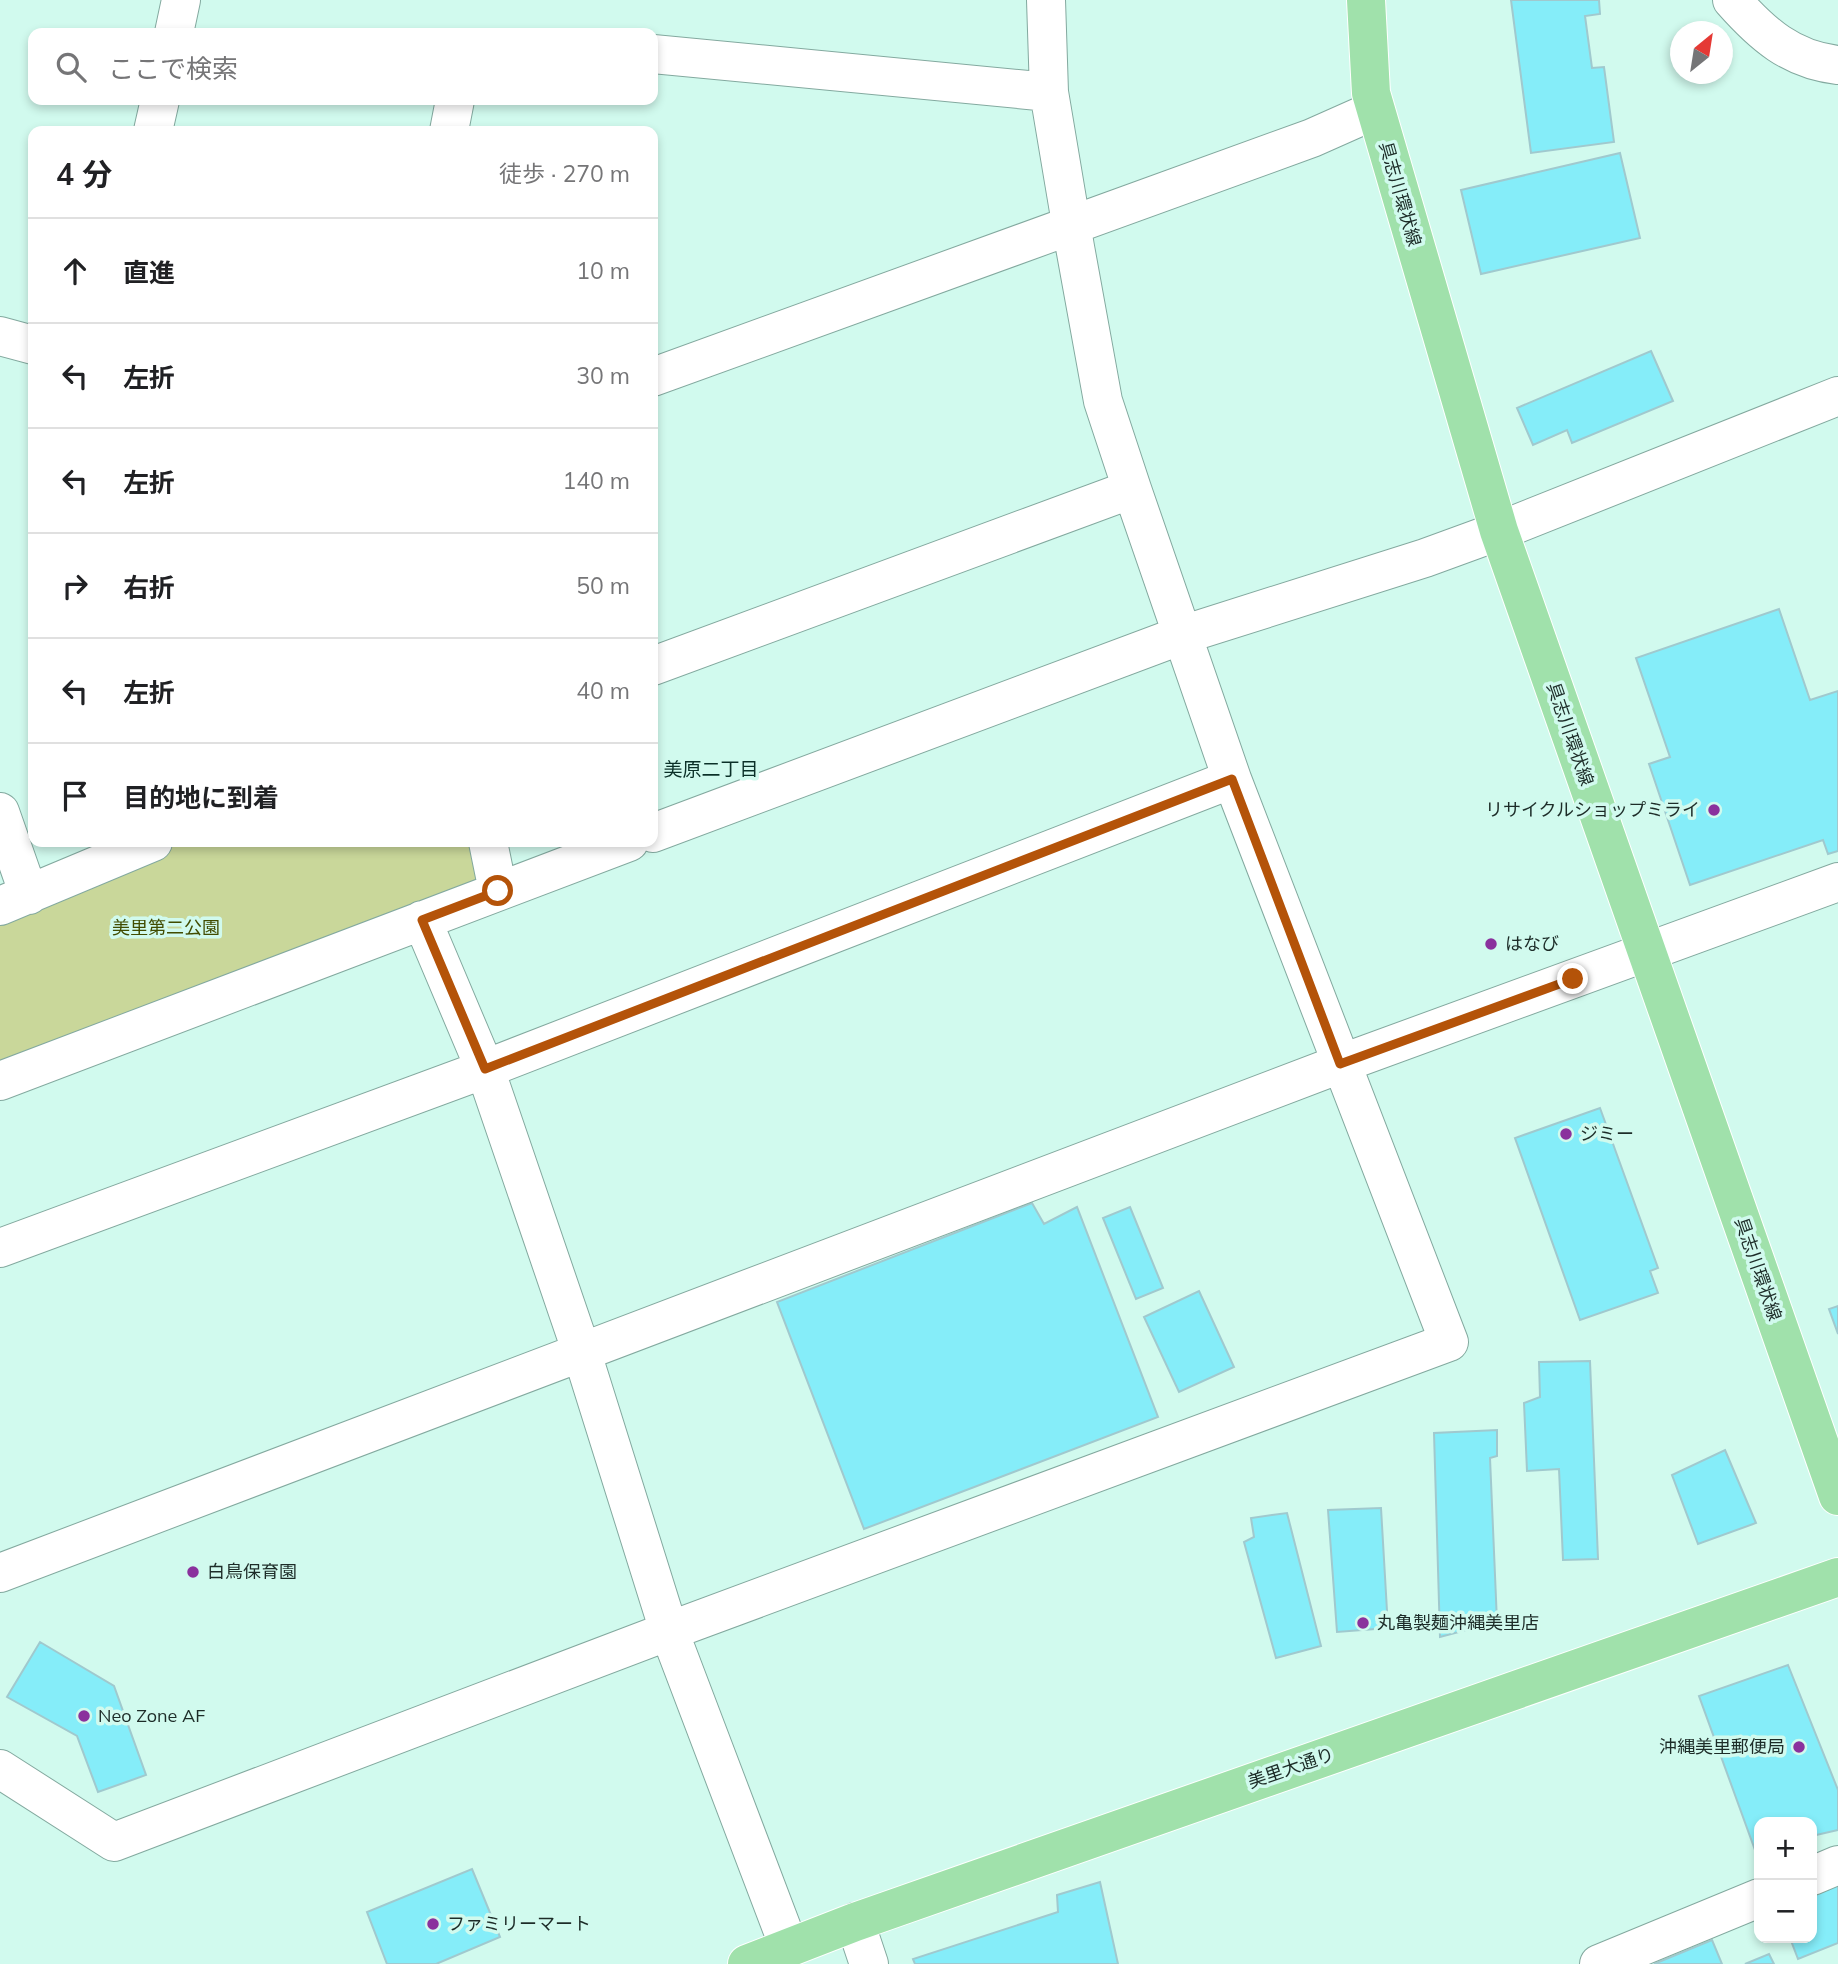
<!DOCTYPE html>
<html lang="ja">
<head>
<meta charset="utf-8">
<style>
  body { margin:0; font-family:Mulish,"Noto Sans JP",sans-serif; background:#f6f6f6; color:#202124 }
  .controls { position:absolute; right:21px; bottom:21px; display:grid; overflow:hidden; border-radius:14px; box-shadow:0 4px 10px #0003 }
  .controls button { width:63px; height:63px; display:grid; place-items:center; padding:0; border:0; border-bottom:2px solid #e0e0e0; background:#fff; color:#202124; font:35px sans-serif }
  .compass { position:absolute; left:1670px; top:21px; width:63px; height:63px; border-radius:50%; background:#fff; box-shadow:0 4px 10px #0003; rotate:30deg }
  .stop { position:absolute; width:21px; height:21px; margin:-16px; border:5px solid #b45309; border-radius:50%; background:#fff }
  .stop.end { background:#b45309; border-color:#fff; box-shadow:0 2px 7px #0008 }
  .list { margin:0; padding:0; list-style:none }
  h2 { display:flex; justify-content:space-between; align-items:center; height:91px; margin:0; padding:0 28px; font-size:30px }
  h2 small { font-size:23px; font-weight:400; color:#757577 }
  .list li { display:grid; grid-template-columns:46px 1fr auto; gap:21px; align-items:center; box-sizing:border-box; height:105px; padding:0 28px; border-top:2px solid #e0e0e0 }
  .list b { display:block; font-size:26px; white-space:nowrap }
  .list em { font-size:23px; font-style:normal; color:#757577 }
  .icon { flex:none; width:38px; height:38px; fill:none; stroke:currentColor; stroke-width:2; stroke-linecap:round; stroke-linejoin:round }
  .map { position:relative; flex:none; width:1838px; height:1964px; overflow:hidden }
  .search { position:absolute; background:#fff; box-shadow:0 4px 10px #0003; left:28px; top:28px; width:630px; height:77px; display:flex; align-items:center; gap:18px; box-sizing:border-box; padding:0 24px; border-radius:14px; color:#757577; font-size:26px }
  .panel { position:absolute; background:#fff; box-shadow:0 4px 10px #0003; left:28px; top:126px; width:630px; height:721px; border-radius:14px }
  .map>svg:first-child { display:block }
</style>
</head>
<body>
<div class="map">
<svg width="1838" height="1964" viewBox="0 0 1838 1964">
  <rect width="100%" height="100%" fill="#d1faee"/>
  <path fill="#c9d79a" d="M153,842H488L498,891L0,1081V906Z"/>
  <path fill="#85edf9" stroke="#a0c9ce" stroke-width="2" d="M1511,0H1599L1600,14L1585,16L1592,68L1604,67L1614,142L1531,153Z
    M1620,153L1640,238L1481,274L1461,190Z
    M1651,351L1673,401L1572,443L1567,430L1533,445L1517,408Z
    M1779,609L1810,700L1838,691V851L1828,854L1823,840L1690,885L1649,764L1670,757L1636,658Z
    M1600,1108L1658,1268L1650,1271L1658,1293L1580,1320L1515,1138Z
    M1032,1203L1044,1224L1077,1207L1158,1417L864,1529L777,1302Z
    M1130,1207L1163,1288L1136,1299L1103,1218Z
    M1199,1291L1234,1367L1179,1392L1144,1317Z
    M1838,1306V1334L1829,1309Z
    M1590,1361L1598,1559L1563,1560L1559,1469L1527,1471L1524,1403L1540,1397L1539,1362Z
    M1497,1430V1456L1490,1458L1497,1622L1440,1637L1434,1433Z
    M1725,1450L1756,1523L1698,1544L1672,1475Z
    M1381,1508L1388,1628L1337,1632L1328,1510Z
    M1287,1513L1321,1646L1276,1658L1244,1542L1254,1537L1251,1518Z
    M40,1642L114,1686L146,1775L98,1792L77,1736L7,1697Z
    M1788,1665L1838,1790V1830L1812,1836V1822H1759V1850H1755L1699,1696Z
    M472,1869L500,1937L436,1964H387L367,1912Z
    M1100,1882L1118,1964H915L913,1959L1058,1912L1057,1895Z
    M1838,1884V1943L1798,1959L1790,1938H1812V1894Z
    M1712,1940L1722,1964H1654Z
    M1769,1954L1774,1964H1745Z"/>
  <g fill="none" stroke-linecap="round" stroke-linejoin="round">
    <g stroke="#83a99f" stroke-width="40">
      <path id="minor" d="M1732,0C1762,34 1791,60 1838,65
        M174,33L181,0
        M653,54L1049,92
        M153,131L160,100
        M449,131L455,100
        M0,336L33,345
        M653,377L1312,138L1375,110
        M1132,489L1232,779
        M653,666L1132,489L1103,401L1075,247L1049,92L1046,0
        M0,812L29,895
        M653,833L1182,635L1425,558L1499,531L1838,396
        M488,842L498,891
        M0,906L153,842
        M422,920L485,1069L581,1350L669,1631L789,1947
        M0,1081L629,842
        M0,1248L485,1069L1232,779L1449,1342L669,1631L114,1842L0,1769
        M0,1573L1340,1064L1838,882
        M1812,1876L1838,1865
        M855,1922L869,1964
        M1599,1964L1759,1898"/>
    </g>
    <g stroke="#fff" stroke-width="40">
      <path id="major" d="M1366,0L1371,93L1499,531L1838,1496
        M747,1964L855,1922L1838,1577"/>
    </g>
    <use href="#minor" stroke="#fff" stroke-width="38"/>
    <use href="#major" stroke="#a0e1ab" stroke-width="38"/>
  </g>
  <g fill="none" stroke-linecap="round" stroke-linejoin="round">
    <path stroke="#b45309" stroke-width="9" d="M498,891L422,920L485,1069L1232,779L1340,1064L1573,979"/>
  </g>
  <g fill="#8a319d" stroke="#d1faee" stroke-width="2.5">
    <circle cx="1714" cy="810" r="7"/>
    <circle cx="1491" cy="944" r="7"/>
    <circle cx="1566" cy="1134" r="7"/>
    <circle cx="193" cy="1572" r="7"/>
    <circle cx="1363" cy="1623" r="7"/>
    <circle cx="84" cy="1716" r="7"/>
    <circle cx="1799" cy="1747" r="7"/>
    <circle cx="433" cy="1924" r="7"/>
  </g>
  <g text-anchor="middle" stroke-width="7" stroke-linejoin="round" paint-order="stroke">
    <g font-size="18" fill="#1d2c28" stroke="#d1faee">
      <text transform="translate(1400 194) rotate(74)" y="6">具志川環状線</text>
      <text transform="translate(1570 734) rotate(71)" y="6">具志川環状線</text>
      <text transform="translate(1758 1269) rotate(71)" y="6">具志川環状線</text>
      <text transform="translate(1291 1768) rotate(-19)" y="6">美里大通り</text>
    </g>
    <g font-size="18" fill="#1d2c28" stroke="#d1faee" text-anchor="start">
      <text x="1700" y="816" text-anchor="end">リサイクルショップミライ</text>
      <text x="1505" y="950">はなび</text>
      <text x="1580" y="1140">ジミー</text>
      <text x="207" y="1578">白鳥保育園</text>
      <text x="1377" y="1629">丸亀製麺沖縄美里店</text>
      <text x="98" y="1722">Neo Zone AF</text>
      <text x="1785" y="1753" text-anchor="end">沖縄美里郵便局</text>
      <text x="447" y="1930">ファミリーマート</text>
    </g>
    <g font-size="18" fill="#414c00" stroke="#d1faee">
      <text x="166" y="934">美里第二公園</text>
    </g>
    <g font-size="19" fill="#0b3028" stroke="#d1faee">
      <text x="711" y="776">美原二丁目</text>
    </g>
  </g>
</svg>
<div class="controls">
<button>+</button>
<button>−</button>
</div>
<svg class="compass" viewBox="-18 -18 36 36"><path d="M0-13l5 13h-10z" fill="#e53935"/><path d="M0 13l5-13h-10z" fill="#757577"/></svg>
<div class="stop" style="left:498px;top:891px"></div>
<div class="stop end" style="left:1573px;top:979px"></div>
<div class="search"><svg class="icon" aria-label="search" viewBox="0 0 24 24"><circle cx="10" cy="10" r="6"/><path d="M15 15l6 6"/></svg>ここで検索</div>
<section class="panel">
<h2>4 分<small>徒歩 · 270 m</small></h2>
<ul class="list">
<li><svg class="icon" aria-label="ahead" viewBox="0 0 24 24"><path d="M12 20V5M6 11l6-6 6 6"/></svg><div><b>直進</b></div><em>10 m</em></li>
<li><svg class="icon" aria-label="left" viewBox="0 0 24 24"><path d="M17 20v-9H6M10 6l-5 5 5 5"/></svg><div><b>左折</b></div><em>30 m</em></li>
<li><svg class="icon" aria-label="left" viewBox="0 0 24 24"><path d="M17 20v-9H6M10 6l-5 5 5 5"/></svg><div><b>左折</b></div><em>140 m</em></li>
<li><svg class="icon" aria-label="right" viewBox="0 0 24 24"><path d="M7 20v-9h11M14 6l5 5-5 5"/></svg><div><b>右折</b></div><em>50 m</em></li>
<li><svg class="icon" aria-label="left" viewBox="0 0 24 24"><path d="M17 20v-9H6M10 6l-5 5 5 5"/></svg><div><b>左折</b></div><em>40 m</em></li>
<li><svg class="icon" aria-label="arrive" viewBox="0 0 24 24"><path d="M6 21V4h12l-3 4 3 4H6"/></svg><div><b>目的地に到着</b></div></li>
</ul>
</section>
</div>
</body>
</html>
